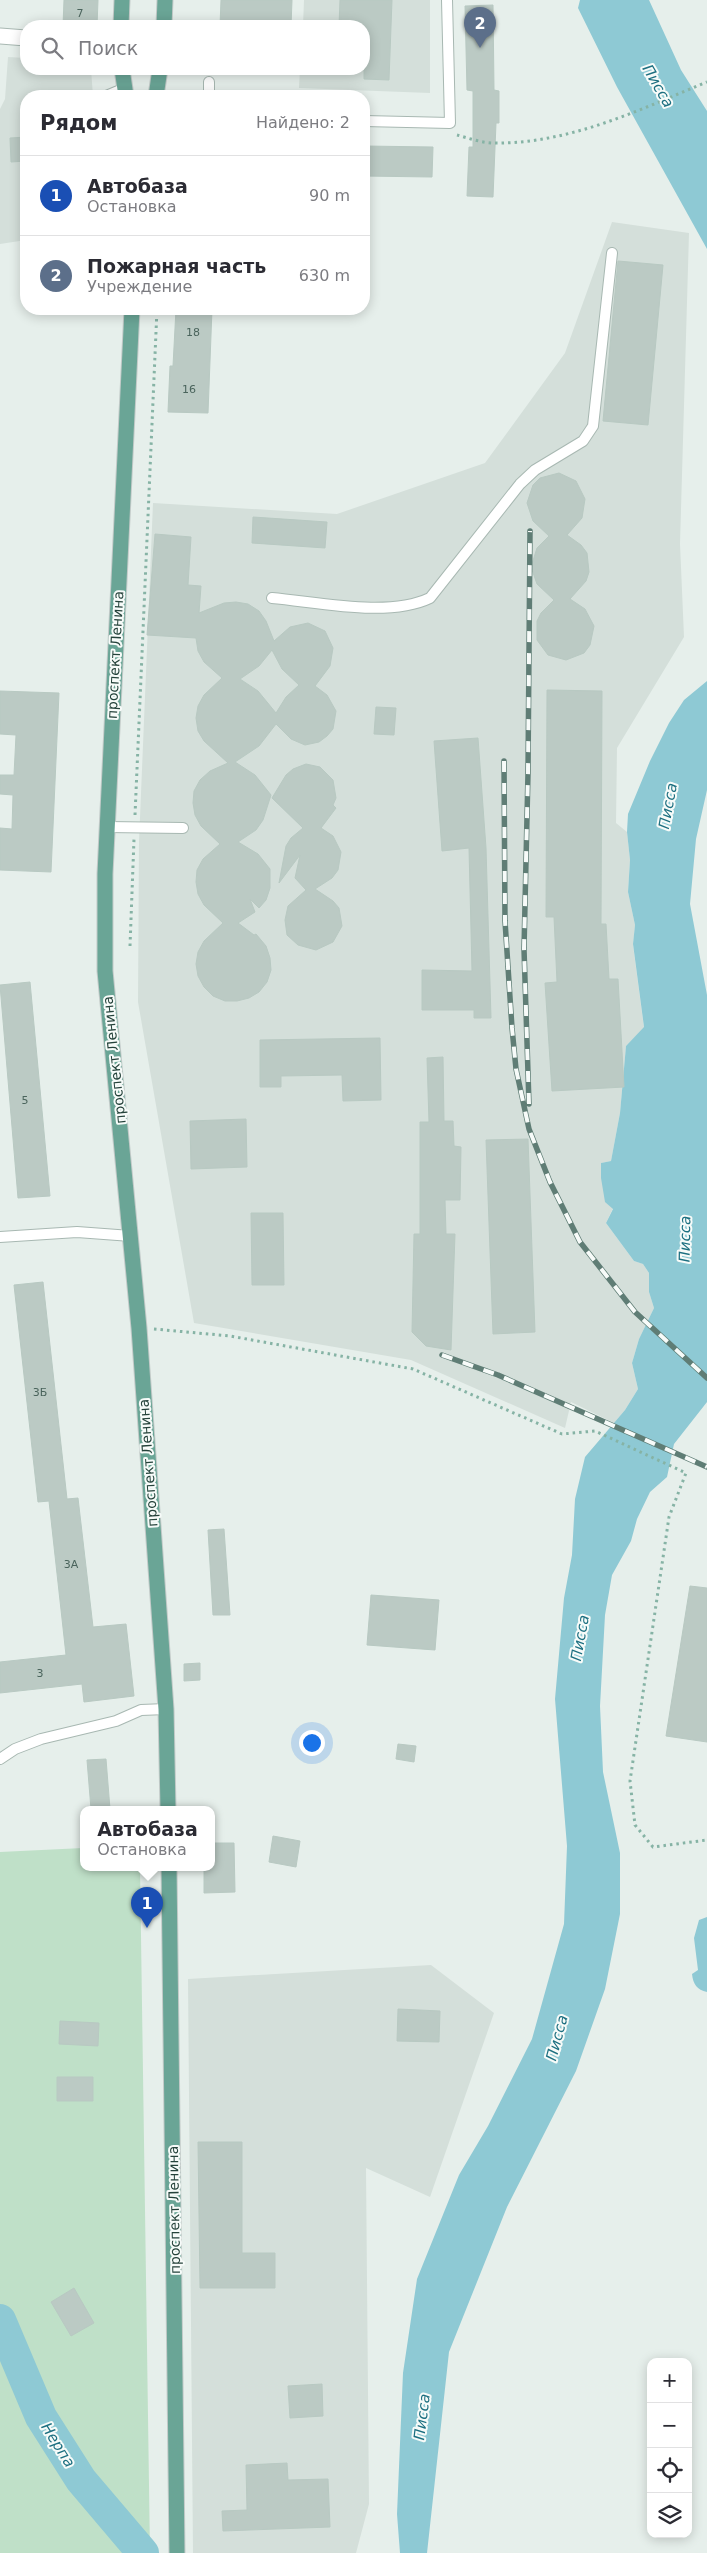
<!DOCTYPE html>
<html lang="ru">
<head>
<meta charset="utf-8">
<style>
  body { margin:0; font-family:"DejaVu Sans",sans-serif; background:#f2f2f3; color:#2b2b33 }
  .controls { position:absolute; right:15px; bottom:15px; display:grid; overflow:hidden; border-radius:10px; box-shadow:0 2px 12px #0003 }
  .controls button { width:45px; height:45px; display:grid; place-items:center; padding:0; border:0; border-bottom:1px solid #e1e1e2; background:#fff; color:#2b2b33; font:25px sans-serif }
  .you { position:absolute; left:311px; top:1742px; width:18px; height:18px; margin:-12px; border:4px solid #fff; border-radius:50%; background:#1a73e8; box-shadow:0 0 0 8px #1a73e833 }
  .badge { display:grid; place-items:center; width:32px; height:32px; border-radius:50%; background:#0b8043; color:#fff; font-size:16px; font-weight:700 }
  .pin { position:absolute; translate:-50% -41px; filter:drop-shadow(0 1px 2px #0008) }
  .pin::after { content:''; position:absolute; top:26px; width:18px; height:15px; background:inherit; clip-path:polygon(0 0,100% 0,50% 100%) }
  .popup { position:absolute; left:80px; top:1806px; width:135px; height:65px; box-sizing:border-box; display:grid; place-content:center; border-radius:10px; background:#fff; filter:drop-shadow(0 1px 4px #0005); font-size:16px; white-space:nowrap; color:#7c7c81 }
  .popup b { font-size:19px; color:#2b2b33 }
  .popup::after { content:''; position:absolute; left:50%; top:100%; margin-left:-10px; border:10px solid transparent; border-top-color:#fff }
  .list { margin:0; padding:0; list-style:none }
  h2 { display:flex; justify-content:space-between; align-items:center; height:65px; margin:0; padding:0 20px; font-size:21px }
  h2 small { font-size:16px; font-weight:400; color:#7c7c81 }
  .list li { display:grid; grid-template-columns:32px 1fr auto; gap:15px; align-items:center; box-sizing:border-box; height:80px; padding:0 20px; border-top:1px solid #e1e1e2 }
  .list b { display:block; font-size:19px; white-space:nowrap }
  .list p { margin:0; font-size:16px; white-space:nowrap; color:#7c7c81 }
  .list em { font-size:16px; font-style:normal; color:#7c7c81 }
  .icon { flex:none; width:28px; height:28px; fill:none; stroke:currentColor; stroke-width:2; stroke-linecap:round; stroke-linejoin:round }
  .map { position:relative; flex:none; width:707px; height:2553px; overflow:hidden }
  .search { position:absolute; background:#fff; box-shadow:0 2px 12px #0003; left:20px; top:20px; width:350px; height:55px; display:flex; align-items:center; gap:12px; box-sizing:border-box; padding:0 18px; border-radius:20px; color:#7c7c81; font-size:19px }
  .panel { position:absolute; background:#fff; box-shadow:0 2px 12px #0003; left:20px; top:90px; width:350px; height:225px; border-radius:20px }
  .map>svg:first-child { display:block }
</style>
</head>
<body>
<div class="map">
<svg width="707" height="2553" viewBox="0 0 707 2553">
  <rect width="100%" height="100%" fill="#e6efeb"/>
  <path fill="#d4dfda" d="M304,0H430V93L299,88L300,69H364V26H303Z
    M8,57L26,58V69H91L93,96H26V240L0,244V109L5,99Z
    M612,222L689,233L680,544L684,637L617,748L616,823L627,832L630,860L628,892L635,925L633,945L644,1028L626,1046L620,1113L611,1161L601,1163L613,1208L606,1223L634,1261L643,1264L649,1273V1292L654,1308L639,1339L632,1363L638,1389L625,1410L614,1423L571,1402L565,1428L411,1360L194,1323L138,1002L139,842L153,503L337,514L485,463L565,353Z
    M431,1965L494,2013L430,2197L366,2168L369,2504L356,2553H193L188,1979Z"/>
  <path fill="#bfe0c8" d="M83,1848V1867H140L150,2553H0V1852Z"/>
  <path fill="#8ec9d4" d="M580,0H649L681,70L707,111V249L617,87L578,8Z
    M707,681V790L696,839L690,904L707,995V1402L674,1444L667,1477L650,1492L637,1519L631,1541L612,1575L605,1615L600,1706L603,1772L620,1853V1914L605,1989L576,2071L507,2207L449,2352L427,2553H400L397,2514L403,2373L417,2279L459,2175L488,2126L532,2039L564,1924L567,1846L555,1699L564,1598L572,1555L575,1499L585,1457L625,1410L638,1389L632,1363L639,1339L654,1308L649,1292V1273L643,1264L634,1261L606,1223L613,1209L605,1202L601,1178V1163L611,1161L620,1113L626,1046L644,1027L633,944L635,925L628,892L630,860L627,832L628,814L650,761L669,723L684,700Z
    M707,1917V1992C697,1990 693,1984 692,1974L698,1970L694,1938L699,1920Z"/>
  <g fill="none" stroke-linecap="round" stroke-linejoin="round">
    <path stroke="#8ec9d4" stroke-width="32" d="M0,2320L41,2417L81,2480L143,2553"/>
  </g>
  <path fill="#bbcac4" stroke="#b8c9c2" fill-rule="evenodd" d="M64,0H98L97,26H63Z
    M221,0H292L291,26H220Z
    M340,0H392L389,80L364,79V26H339Z
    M493,5L494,90L499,91V123H496L493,197L467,196L469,147H473V91L467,90L465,6Z
    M26,137V161L11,162L10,138Z
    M364,146L433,147L432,177L364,176Z
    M618,261L663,265L648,425L603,421Z
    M176,309H212L208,413L168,412L170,366H173Z
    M559,473L576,481L585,499L582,518L567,535L581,545L587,553L589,572L586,581L570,599L585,609L594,626L590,645L584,653L566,660L548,655L537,640V621L541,613L554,600L537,584L531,567L537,548L549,536L533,521L527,503L533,485L540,478Z
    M253,517L327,522L325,548L252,543Z
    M155,534L191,537L188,585L201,586L199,613L224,603L236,602L248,604L259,611L266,621L274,641L290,627L308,623L325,631L333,648L330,666L315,686L327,695L336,711L333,729L327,736L319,742L305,745L291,739L276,724L259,746L235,762L255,775L271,795L263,820L256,830L238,842L258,854L270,869V888L266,900L259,908L250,899L255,912L238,923L254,935L256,934L266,946L270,958L271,970L267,982L259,992L249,998L237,1001H225L213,996L204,987L198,976L196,964L198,952L204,941L223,923L204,905L198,894L196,882L197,870L203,859L220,844L201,826L195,815L193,803L194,791L200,780L210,771L228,763L204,741L198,731L196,718L198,706L204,695L222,678L204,662L198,651L196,638L147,635ZM272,650L282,669L299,685L286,697L276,713L258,691L240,679L259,666Z
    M547,690L602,691L601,924H606L609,979H618L624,1087L552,1091L545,983L557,982L554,917H546Z
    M0,691L59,693L51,872L0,870V828L12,829L13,795L0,794V775H14L16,735L0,734Z
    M376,707L396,708L394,735L374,734Z
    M478,738L486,848L491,1018H474V1010H422V970L472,971L469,848L442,851L434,741Z
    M306,764L320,767L333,780L336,798L333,805L336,808L321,828L333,836L341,852L338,870L332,878L315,889L333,901L339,908L342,926L333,942L316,950L298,945L287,935L285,920L288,906L306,890L295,878L300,855L279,883L286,846L291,838L303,828L272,798L286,775L293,769Z
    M30,982L50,1196L18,1198L0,985Z
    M380,1038L381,1100L343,1101L342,1075L281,1076V1087H260V1040Z
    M443,1057L444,1121H453L454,1146L461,1147L460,1200H445L446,1234H455L451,1350L426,1346L412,1332L414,1234H420V1122H429L427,1058Z
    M246,1119L247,1167L191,1169L190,1121Z
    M528,1139L535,1332L493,1334L486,1140Z
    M251,1213H283L284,1285H252Z
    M43,1282L67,1499L78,1498L93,1627L126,1624L134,1696L84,1702L82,1684L0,1693V1662L66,1655L49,1501L38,1502L14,1285Z
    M224,1529L230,1615H213L208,1530Z
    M690,1586L707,1588V1742L666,1736Z
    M371,1595L439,1600L435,1650L367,1645Z
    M200,1663V1680L184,1681V1664Z
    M398,1744L416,1746L414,1762L396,1759Z
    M106,1759L110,1809H91L87,1760Z
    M273,1836L300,1841L296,1867L269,1862Z
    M211,1843H234L235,1892L204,1893V1867H211Z
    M398,2009L440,2011L439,2042L397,2041Z
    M60,2021L99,2023L98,2046L59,2044Z
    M57,2077H93V2101H57Z
    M198,2142H242V2253H275V2288H200Z
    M74,2288L94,2323L71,2336L51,2302Z
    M322,2384L323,2416L290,2418L288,2386Z
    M287,2463L288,2480L328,2479L330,2527L223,2531L222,2511L247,2510L246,2465Z"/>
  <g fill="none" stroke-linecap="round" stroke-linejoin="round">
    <g stroke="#a8b8b2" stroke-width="12">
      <path id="service" d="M106,96L125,88
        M209,96V82
        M364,121L450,123L447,0
        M272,598C318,602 388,618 430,598L520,484L535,470L583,441L593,426L612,253
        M107,827L183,828
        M0,1237L77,1232L131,1236
        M0,1759L15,1749L41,1739L116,1721L141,1710L166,1709"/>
    </g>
    <g stroke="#a8b8b2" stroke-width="17">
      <path id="minor" d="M0,36L26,38"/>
    </g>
    <g stroke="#c2cac8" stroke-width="17">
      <path id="primary" d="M121,26L122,0
        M164,26L165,0
        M122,69L126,96
        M156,96L160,69
        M132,309L105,874V971L139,1328L166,1709L168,1809
        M169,1867L177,2553"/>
    </g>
    <path stroke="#86b3a5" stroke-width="3" stroke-dasharray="2.5 4" stroke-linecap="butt" d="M457,135C468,138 482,143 494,143C569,144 639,110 707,82
      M135,815L157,309
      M130,946L134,839
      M154,1329L230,1336L413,1369L562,1434L595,1431L686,1473L669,1517L630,1781L635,1825L653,1847L707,1840"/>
    <use href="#service" stroke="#fff" stroke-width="10"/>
    <use href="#minor" stroke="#fff" stroke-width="15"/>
    <use href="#primary" stroke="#6aa596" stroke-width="15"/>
    <g stroke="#5f7d75" stroke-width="5.5">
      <path id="rail" d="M504,761L505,921L512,1028L516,1069L529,1129L550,1182L580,1242L635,1312L707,1378
        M529,1104L524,949L528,773L530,531
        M442,1355L498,1375L707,1467"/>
    </g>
    <use href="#rail" stroke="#f7fbf9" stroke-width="4" stroke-dasharray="11" stroke-linecap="butt"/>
  </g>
  <g text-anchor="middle" stroke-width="4" stroke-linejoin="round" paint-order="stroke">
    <g font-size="11" fill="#4a645c">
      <text x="80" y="17">7</text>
      <text x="193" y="336">18</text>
      <text x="189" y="393">16</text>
      <text x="25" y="1104">5</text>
      <text x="40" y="1396">3Б</text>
      <text x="71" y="1568">3А</text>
      <text x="40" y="1677">3</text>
    </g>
    <g font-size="14" fill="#24423a" stroke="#f7fbf9">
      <text transform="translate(115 655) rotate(-87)" y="5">проспект Ленина</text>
      <text transform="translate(114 1060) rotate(-96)" y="5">проспект Ленина</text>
      <text transform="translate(148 1463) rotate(-94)" y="5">проспект Ленина</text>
      <text transform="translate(174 2210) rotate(-91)" y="5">проспект Ленина</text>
    </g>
    <g font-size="15" font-style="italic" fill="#1c6f80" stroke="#f7fbf9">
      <text transform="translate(658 86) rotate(60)" y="5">Писса</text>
      <text transform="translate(668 806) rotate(-80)" y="5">Писса</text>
      <text transform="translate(685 1239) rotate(-89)" y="5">Писса</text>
      <text transform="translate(580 1638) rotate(-80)" y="5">Писса</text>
      <text transform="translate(557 2038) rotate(-75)" y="5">Писса</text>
      <text transform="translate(422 2417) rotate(-83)" y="5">Писса</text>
      <text transform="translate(58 2445) rotate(58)" y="5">Нерпа</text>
    </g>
  </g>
</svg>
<div class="controls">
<button>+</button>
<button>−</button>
<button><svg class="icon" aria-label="locate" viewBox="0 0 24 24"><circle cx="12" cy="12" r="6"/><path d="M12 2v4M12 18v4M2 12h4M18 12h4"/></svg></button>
<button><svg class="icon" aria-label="layers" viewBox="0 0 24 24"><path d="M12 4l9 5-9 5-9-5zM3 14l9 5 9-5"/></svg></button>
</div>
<div class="you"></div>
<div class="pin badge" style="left:147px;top:1928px;background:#1a4fb4">1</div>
<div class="popup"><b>Автобаза</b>Остановка</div>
<div class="pin badge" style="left:480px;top:48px;background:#5c6f8a">2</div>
<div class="search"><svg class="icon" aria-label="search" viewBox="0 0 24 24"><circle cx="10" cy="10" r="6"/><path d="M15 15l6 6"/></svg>Поиск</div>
<section class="panel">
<h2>Рядом<small>Найдено: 2</small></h2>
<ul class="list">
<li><span class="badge" style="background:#1a4fb4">1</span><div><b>Автобаза</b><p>Остановка</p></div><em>90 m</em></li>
<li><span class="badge" style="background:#5c6f8a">2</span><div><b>Пожарная часть</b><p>Учреждение</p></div><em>630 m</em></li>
</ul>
</section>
</div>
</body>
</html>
